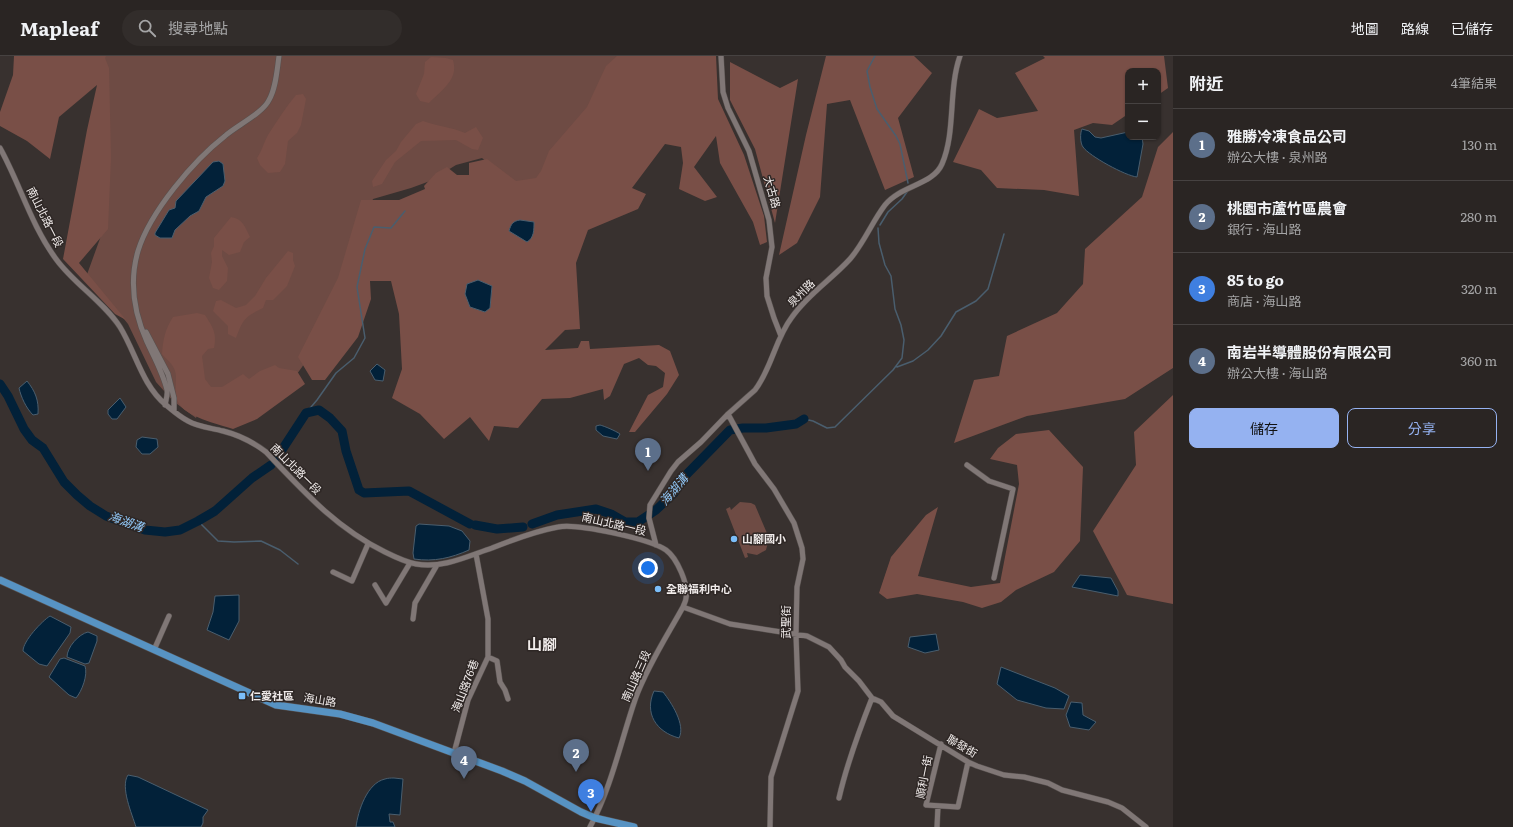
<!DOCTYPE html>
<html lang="zh-TW">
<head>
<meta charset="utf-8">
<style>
  body { margin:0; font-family:Literata,"Noto Sans TC",serif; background:#322d2b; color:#f1f3f6 }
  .controls { position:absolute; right:12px; top:12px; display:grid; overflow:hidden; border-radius:8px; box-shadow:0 1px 3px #0004 }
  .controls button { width:36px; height:36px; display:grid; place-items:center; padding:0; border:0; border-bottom:1px solid #464241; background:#2a2523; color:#f1f3f6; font:20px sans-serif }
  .you { position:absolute; left:648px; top:512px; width:14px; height:14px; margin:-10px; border:3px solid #fff; border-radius:50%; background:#1a73e8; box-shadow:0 0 0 6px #1a73e833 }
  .badge { display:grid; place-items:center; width:26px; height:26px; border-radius:50%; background:#95b2f1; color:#fff; font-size:13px; font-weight:700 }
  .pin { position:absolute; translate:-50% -33px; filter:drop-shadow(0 1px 2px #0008) }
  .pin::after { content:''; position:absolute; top:21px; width:14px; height:12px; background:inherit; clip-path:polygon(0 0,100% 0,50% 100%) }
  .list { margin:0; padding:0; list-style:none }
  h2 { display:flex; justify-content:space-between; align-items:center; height:52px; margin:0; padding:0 16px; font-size:17px }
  h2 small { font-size:13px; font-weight:400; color:#a5a5a6 }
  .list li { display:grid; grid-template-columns:26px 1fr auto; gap:12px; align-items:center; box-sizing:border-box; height:72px; padding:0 16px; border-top:1px solid #464241 }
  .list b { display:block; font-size:15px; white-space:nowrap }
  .list p { margin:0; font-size:13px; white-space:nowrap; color:#a5a5a6 }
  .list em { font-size:13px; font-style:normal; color:#a5a5a6 }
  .actions { display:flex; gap:8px; padding:12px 16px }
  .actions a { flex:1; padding:9px 0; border:1px solid #95b2f1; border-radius:8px; text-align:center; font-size:14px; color:#95b2f1 }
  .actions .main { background:#95b2f1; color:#111 }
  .icon { flex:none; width:22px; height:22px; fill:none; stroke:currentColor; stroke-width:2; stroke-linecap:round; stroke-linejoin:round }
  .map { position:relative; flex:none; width:1173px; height:771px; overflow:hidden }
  header { display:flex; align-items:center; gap:24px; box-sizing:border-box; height:56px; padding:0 20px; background:#2a2523; border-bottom:1px solid #464241 }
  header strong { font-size:19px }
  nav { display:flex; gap:22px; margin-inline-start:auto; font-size:14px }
  .search { width:280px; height:36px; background:#322d2b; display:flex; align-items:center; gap:10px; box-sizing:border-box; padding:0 14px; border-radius:22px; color:#a5a5a6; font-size:15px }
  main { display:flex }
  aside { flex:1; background:#2a2523 }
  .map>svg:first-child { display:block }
</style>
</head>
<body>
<header>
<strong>Mapleaf</strong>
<div class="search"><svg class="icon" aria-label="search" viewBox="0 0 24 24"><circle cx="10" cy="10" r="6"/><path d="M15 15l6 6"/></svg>搜尋地點</div>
<nav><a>地圖</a><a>路線</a><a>已儲存</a></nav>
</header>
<main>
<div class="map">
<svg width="1173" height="771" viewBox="0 0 1173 771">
  <rect width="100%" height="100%" fill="#38312f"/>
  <path fill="#6e4b44" d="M101,0H629L543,124L513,128L482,102L456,109L430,125L411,132L373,143L322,283L297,318L204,340L196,362L173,345L156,326L128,268L119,257L85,224L102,177Z
    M740,446L751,447L755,449L769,482L766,494L757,499L747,497L748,501L745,502L726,453L730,451L731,454Z"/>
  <path fill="#794f47" d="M14,0H106L105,2L109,12L111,102L108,173L79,207L126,264L115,258L63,203L87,74L97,29L59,61L50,103L27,85L0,70V56L13,19Z
    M617,0H716L718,43L744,99L764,160L767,186L760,189L753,166L720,107L716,80L694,111L717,141L705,145L679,133L683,107L681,91L665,88L632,132L646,138L638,153L588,174L576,207L580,273L565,274L545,294L578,292L581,285H589L590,293L659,289L670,295L679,319L667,338L635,376H629L648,339L663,331L665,317L656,310L648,309L639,302L624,308L610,340L604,344L603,333L570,342L542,343L518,372L494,370L489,385L470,361L444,383L420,358L392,342L402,313L399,258L391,225H370L371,243L358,281L325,324H312L298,301L338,222L361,144H399L425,133L424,130L436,117L447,111L457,119H469V107L487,103L516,125L536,122L541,115L549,95L587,51L606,10Z
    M826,0H914L932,17L898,62L914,121L885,134L850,44L827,48L820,141L797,187L779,199L806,79Z
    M1043,0H1164L1168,32L1158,39V15H1128V58L1112,69L1093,67L1074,74L1079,140L1044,134L997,132L981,114L953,106L979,53L997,62L1038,55L1015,17L1045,2Z
    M431,1L446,2L453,4C459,24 441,34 429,47L420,45L416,38L424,18L425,6Z
    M730,6L780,32L798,23L775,167L755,93L730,44Z
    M303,38L306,43L301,69L297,77L288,85L285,108L280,116L268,117L260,109L257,102C262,95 264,86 268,79C277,65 286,51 296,39Z
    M423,65C437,70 451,71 465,77L476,71L483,82L478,94L472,93L456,84L421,85L395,106L382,128L373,131L372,125L386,104L396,95L401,86L416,68Z
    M1173,76V312L1125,343L1027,360L954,387L974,324L999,320L1007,280L1057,257L1083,228L1085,193L1142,141L1158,91Z
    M231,161C243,163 245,171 250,181L244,186L240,196L229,199L222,194V200L228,212L227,225L219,234L213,232L209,222L212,206L211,197L214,190V182Z
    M288,195L293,197V204L295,210L287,230L273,244H266L263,252C244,261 243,264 236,282L228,278V270L213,255L216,245L221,244L236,252L246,249L255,240L266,222Z
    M197,257L205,259C213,272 217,276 214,292L208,293L202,300L205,323L211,331H222L243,318L249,323L260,315L275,309L279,312L297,315L305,328L257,363L233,373C218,368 185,361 178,346C173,336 178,324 175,315C173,308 166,303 162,298C163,284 165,273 173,261Z
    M1173,339V548L1127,539L1093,475L1136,409L1134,376Z
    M1049,374L1083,411L1080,485L1054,516L1016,534L1001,546L982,552L963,546L917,538L887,543L879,537L891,501L926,459L938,451L918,520L971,531L1000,527L1019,428L1017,409L990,403L998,392L1016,378Z"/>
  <path fill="#022139" stroke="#4a5e6e" d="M1082,73L1089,75L1095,81L1101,82L1128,76V81H1142L1143,88L1137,121C1126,120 1089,100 1083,91C1080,87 1080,77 1082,73Z
    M219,105L223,108L225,125L223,130L206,141L199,155L190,160L175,174L172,182H160L155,179V177L169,154L175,152L176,145L213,106Z
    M520,164L534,166C534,174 534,182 527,186L509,175C511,168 513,165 520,164Z
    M478,224L492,230L490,252L485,256L470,251L465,238L467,228Z
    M377,308L385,314L383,325L375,324L370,315Z
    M27,325C35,335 39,344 38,358L33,359C26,352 21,341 19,332Z
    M120,342L126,351L117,363H112L108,358V354Z
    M600,369C604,370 616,375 620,378L617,383L603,380L596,374V370Z
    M142,381L157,383L158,391L150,398H142L136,391L137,384Z
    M419,468L449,470L462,475L470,485L469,494C451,502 434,506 414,503L413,497L416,470Z
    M1080,519L1111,522L1118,535V540L1072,531Z
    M239,539V565L229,584L207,574L213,556L215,540Z
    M50,560L71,571L70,577L47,610L39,608L23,595C23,585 42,565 50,560Z
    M88,576L97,580V585L89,607L85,608L67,601C67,591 79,578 88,576Z
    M936,578L939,594L925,597L908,591L910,581Z
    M64,602L85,610C88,619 82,635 76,642L69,639L49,621L60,603Z
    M1001,611L1055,632L1069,640L1064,653L1046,652L1017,644L997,628Z
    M654,635L663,636C671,646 686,669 679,682C656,676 644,657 654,635Z
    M1071,646L1082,647L1083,659L1096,666L1089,674L1070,671L1066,659Z
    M128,719L138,721L208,754L203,761V767L201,771H136C132,758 120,731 128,719Z
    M394,722L403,723L400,759L389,758L390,766H393L395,771H356C358,755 367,727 385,723C388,722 391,722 394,722Z"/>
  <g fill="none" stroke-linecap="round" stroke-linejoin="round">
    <path stroke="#4a5e6e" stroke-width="1.5" d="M875,0L867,15L870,31L877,53L896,80L900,88L908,127
      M880,169L888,156L902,143L907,136
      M897,311L913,305L928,294L941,280L956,256L976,245L988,233L1004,178
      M306,357L317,344L336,317L354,302L365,282L357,231L365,193L374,171L391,172L405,155
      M804,363L813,365L827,372L835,371L893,314L902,302L904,284L901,269L895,253L891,220L885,209L879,187L878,172
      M198,465L218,485L234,486L261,485L280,494L298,508"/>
    <path stroke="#022139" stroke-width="9" d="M0,328L8,340L24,373L32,384L43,392L64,426L77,439L90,450L106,460L145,474L165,476L180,474L198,465L215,455L252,422L271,409
      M278,400L306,357L319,354L330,362L342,375L346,395L359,434L364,437L409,435L470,468
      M532,468L557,459L596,453L611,458L625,466H638L656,454L674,437L685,420L730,374L743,372H766L796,368L804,363
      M475,469L497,473L523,471"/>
    <g stroke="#56504e" stroke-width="6">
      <path id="minor" d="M721,0L723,36L728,52L749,95L769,164L772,191L766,222L767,240L774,262L781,280
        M0,92C20,128 31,169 56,203C74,228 103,245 120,271C136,297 142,329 166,349C172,354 180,361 188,365C198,371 212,372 223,375C239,379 253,386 266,396C303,435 336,472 385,496C395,501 405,506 416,508C442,513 468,500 492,492C512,484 536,475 558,471C577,467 650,483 666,494C677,502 689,529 686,542C686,545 684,548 683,551C667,580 648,609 636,641C621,684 612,730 590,771
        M146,276L168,318L174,342V355
        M165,349C166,344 168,338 167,334C163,317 154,301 147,286C134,257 129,226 138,195C150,156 193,105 225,80C236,70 263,57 269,44C276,32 277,14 279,0
        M728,358L755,408L774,433L794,467L802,492L803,503L797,531L796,579L798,635L771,721L770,771
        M967,409L989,425L1013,433L994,522
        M656,489L649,462L650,449L671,415L678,406L701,386L728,358L755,334C772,312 775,283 792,261C808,238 832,223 850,203C864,187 872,166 885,149C901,129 933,129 942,108C956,76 948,34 960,0
        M333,516L352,525L368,488
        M375,529L386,547L410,507
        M683,551L730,568L807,580L829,591L841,604L845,611L859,625L872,642L881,646L893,660L968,706L977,710L1004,719L1024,721L1048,727L1062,734L1108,746L1122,752L1146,771
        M413,563L415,547L437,509
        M154,594L169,560
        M488,601L497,605L500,626L505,634L508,643
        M941,688L926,749L958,751L968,706
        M454,697L468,644L488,601V563L476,498
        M839,742C847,707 859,675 872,642
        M937,771L938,750"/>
    </g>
    <g stroke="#56504e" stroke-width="8">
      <path id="major" d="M0,524L276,649L340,658L373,667L502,715L525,725L581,756L595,762L634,771"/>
    </g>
    <use href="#minor" stroke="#807776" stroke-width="5"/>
    <use href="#major" stroke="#5793c3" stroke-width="7"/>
  </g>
  <g fill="#7bbef9" stroke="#2e2725" stroke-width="1.5">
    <circle cx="734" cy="483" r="4"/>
    <circle cx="658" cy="533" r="4"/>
    <rect x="238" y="636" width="8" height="8" rx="2"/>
  </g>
  <g text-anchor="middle" stroke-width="3" stroke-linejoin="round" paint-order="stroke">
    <g font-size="11" fill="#f1eceb" stroke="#2e2725">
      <text transform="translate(772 136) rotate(74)" y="4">大古路</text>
      <text transform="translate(45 161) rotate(63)" y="4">南山北路一段</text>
      <text transform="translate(801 237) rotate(-45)" y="4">泉州路</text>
      <text transform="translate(296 413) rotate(45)" y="4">南山北路一段</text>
      <text transform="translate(614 468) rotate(13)" y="4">南山北路一段</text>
      <text transform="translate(786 566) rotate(-90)" y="4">武聖街</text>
      <text transform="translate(636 620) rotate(-66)" y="4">南山路三段</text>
      <text transform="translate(465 630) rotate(-69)" y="4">海山路76巷</text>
      <text transform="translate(320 644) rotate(9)" y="4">海山路</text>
      <text transform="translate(962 690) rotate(31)" y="4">聯發街</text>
      <text transform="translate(924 721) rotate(-79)" y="4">順利一街</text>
    </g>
    <g font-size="11" font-weight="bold" fill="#f1eceb" stroke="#2e2725" text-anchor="start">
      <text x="742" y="487">山腳國小</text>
      <text x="666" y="537">全聯福利中心</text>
      <text x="250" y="644">仁愛社區</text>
    </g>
    <g font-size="12" font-style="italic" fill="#91c8f8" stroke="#2e2725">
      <text transform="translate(674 434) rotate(-50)" y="4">海湖溝</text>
      <text transform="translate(126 466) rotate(20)" y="4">海湖溝</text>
    </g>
    <g font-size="15" font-weight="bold" fill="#f1eceb" stroke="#2e2725">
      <text x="542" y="594">山腳</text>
    </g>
  </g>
</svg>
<div class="controls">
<button>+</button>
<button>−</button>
</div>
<div class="you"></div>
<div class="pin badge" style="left:648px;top:415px;background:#5c6f8a">1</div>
<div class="pin badge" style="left:576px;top:716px;background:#5c6f8a">2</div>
<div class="pin badge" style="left:591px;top:756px;background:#3f7fe0">3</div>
<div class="pin badge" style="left:464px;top:723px;background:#5c6f8a">4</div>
</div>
<aside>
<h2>附近<small>4筆結果</small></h2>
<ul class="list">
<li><span class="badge" style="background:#5c6f8a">1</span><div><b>雅勝冷凍食品公司</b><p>辦公大樓 · 泉州路</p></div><em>130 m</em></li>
<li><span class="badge" style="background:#5c6f8a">2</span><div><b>桃園市蘆竹區農會</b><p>銀行 · 海山路</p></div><em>280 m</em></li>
<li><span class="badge" style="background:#3f7fe0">3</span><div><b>85 to go</b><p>商店 · 海山路</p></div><em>320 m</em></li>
<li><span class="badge" style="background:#5c6f8a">4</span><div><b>南岩半導體股份有限公司</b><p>辦公大樓 · 海山路</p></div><em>360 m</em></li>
</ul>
<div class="actions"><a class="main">儲存</a><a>分享</a></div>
</aside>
</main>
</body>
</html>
